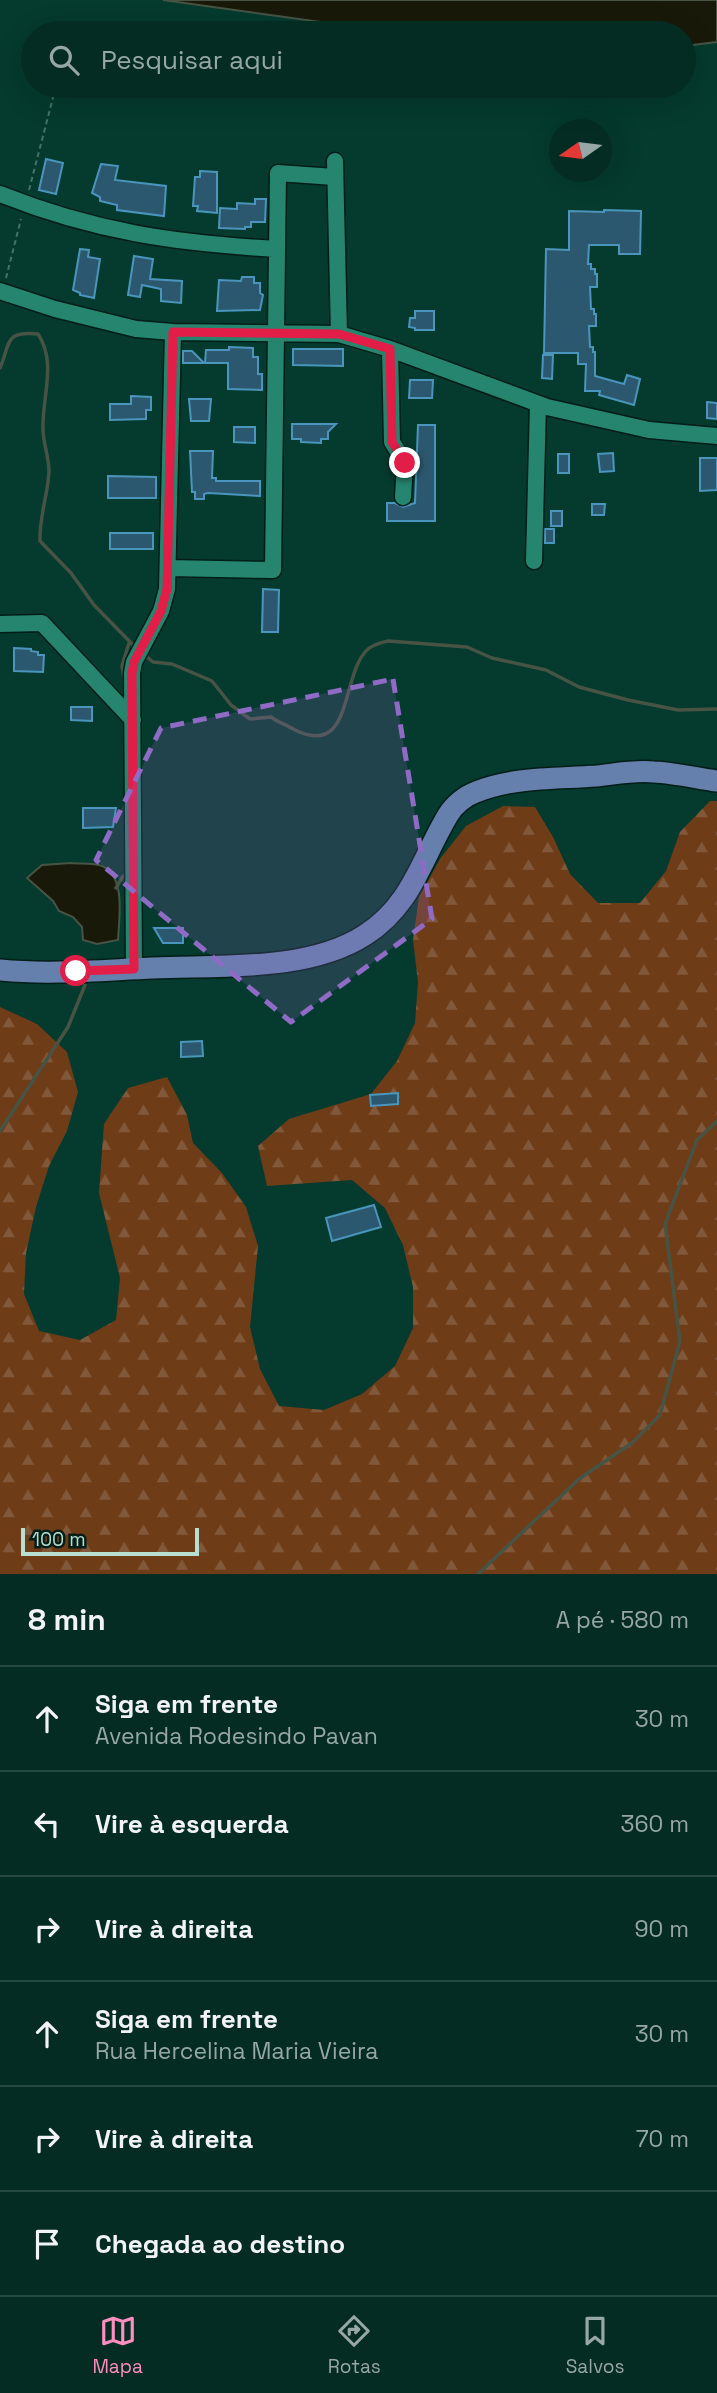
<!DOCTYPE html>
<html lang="pt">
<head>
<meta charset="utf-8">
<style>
  body { margin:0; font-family:"Space Grotesk",sans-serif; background:#0d342a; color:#f1f3f6 }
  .compass { position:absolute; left:549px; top:119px; width:63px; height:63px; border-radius:50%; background:#042c22; box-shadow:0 7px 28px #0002; rotate:256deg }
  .scale { position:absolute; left:21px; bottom:18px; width:178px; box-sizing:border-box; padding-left:7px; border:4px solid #b6dfd2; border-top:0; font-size:19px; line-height:24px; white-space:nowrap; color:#b6dfd2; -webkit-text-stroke:5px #021e17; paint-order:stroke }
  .stop { position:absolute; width:21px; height:21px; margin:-16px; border:5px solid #e11d48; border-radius:50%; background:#fff }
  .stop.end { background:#e11d48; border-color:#fff; box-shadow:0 2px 7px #0008 }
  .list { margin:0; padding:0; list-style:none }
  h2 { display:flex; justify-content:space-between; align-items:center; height:91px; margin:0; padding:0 28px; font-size:30px }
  h2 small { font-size:23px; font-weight:400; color:#97a7a5 }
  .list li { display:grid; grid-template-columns:46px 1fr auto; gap:21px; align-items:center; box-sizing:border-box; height:105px; padding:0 28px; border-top:2px solid #254840 }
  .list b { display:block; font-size:26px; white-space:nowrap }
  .list p { margin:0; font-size:23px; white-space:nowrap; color:#97a7a5 }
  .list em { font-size:23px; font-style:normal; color:#97a7a5 }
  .icon { flex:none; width:38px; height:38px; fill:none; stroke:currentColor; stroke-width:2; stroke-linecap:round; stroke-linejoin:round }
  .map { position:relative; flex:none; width:717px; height:1574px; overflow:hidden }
  .search { position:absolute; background:#042c22; box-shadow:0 7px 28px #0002; left:21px; right:21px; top:21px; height:77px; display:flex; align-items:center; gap:18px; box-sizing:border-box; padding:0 24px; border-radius:38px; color:#97a7a5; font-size:26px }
  .sheet { height:721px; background:#042c22 }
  nav { display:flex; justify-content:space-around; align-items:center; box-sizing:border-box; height:98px; border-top:2px solid #254840; background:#042c22; font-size:19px; color:#97a7a5 }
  nav a { display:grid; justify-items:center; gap:4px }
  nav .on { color:#fd8ebf }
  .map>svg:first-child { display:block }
</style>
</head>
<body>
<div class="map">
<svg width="717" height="1574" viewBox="0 0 717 1574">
  <defs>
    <pattern id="forest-firs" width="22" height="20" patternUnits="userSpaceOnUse" patternTransform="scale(1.75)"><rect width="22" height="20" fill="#6f3c18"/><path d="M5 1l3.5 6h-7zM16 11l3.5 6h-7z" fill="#815839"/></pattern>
  </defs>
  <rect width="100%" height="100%" fill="#053a2e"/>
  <path fill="url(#forest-firs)" d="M710,801H717V1574H0V1007L37,1024L67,1052L78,1092L67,1131L49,1166L36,1207L26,1253L24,1294L39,1331L80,1340L116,1320L120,1278L99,1193L104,1124L128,1088L167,1077L187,1115L193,1143L222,1173L246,1207L258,1246L250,1327L260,1369L279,1406L324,1410L362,1394L395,1366L413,1328V1287L403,1245L385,1208L352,1180L267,1186L258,1146L289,1119L371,1094L397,1061L415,1023L418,982L413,940L419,897L440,859L466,826L503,806L535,807L553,837L570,874L598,903H640L666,871L680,832Z"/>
  <path fill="#181908" stroke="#475445" stroke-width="2" d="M163,0H717V42L684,46V33H400Z
    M71,863C80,864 91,863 99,865C127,873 119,919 118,940L97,944L83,940L82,927L73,917L59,911L53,901L27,878L42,865Z"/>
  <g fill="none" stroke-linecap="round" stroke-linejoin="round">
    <path stroke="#475445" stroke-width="3.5" d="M0,368C11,342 4,331 38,334C57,362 42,397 43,429C43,443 49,457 49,471C48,495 39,517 40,541L71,573L94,605L137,649
      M143,654L153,662L172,664L212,681L231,705L250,719L271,717C279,723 287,725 295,730C354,759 340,674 368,649C374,644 380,643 388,641L467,647L492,658L546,670L579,687L628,700L678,710L717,709
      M125,684L122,666L129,643
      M116,888L123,876
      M0,1131L68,1027L85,985
      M478,1574L579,1479L632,1443L660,1415L680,1341L665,1224L697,1140L717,1121"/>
  </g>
  <path fill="#2c586f" stroke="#4a95bc" stroke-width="2" d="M46,159L63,163L56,194L39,190Z
    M101,164L118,166L115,180L166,186L164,216L117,210V205L100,201V197L92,193Z
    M200,171L217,172V213L197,211L198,206H193L195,177H200Z
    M255,199H266L265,222H251V227H245V229L219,228L220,208L237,209V203L255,204Z
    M604,210L641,211L640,254H619V245H589L588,264H591V269H595V274H597V287H590L591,309H594V314H596V326H589L590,347H593V352H595V376L624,384L627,375L640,379L634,405L599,395L600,391H585L586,364H578V353H544L546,249L569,250V211L604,212Z
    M80,249L89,250L88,257L100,259L94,298L80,295V293L73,290Z
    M134,256L153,259L150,279L182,281L181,303L161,301V289L142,285L140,297L128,295Z
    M242,277H254V283H260V293L263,295L260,310L217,311L219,280L241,281Z
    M415,311H434V330H415V328L409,327L410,318H415Z
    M229,347L253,348V357H258V374H262V390L228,389V363H205L206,350H229Z
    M293,349H343V366L293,365Z
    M183,351H192L204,363H183Z
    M543,355H553L552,379L542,378Z
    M410,380H433L432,398H409Z
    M131,396L151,397V410H146V419L110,420V404H131Z
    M189,399H211L209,421H191Z
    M707,402L717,403V419L707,418Z
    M292,424H336L328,432V439H321V443L301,442V439H292Z
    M418,425H435V521H387V503H395L403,507L415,503Z
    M234,427H255V443L234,442Z
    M190,451H213L212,478H216V481H260V496L208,493L204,494V499H195V492H192Z
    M613,453L614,471L600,472L598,454Z
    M558,454H569V473H558Z
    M700,458H717V490L700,491Z
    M108,476L156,477V498H108Z
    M592,504H605L604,515H592Z
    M551,511H562V526H551Z
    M545,529H554V543H545Z
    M110,533H153V549H110Z
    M263,589L279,590L278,632H262Z
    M14,648L31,649V651L38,652V655H44L43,672L14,671Z
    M71,707H92V721L71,720Z
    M83,808H116L113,827L83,828Z
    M154,928H183V943H163Z
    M202,1041L203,1056L181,1057V1042Z
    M398,1093V1104L371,1106L370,1095Z
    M374,1205L381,1227L332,1241L326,1218Z"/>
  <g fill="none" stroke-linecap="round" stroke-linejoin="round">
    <g stroke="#021e17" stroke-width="19">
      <path id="minor" d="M335,161L339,334
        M0,194C95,232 175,243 277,249
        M0,291L55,309L136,329L173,332L339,334L390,349L547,407L649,430L717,436
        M390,349L392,442L405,463L403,497
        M534,561L538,404
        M168,568L273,570L278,173L334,177
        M0,624L42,623L133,720
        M134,969L132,673L134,662L161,611L167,589L173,332"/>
    </g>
    <g stroke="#021e17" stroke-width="24">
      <path id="major" d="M0,970C51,975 103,970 153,968C219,965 308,972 365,935C412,905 421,860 448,815C454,805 465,796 476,792C512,777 557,779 596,776C615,774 635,770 654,772C675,773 696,778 717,781"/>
    </g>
    <path stroke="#427366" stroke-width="2" stroke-dasharray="5 3.5" stroke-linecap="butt" d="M29,190L56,86
      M6,278L21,219"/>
    <use href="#minor" stroke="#25856f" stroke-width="16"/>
    <use href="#major" stroke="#6680ad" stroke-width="21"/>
  </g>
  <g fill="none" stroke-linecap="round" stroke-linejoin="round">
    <path stroke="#e11d48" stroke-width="9" d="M76,971L134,969L132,673L134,662L161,611L167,589L173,332L339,334L390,349L392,442L405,463"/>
  </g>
  <path fill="#906bc6" fill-opacity="0.2" stroke="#906bc6" stroke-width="5" stroke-dasharray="14 9" stroke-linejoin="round" d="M393,679L432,919L291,1022L96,860L161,728Z"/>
</svg>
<svg class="compass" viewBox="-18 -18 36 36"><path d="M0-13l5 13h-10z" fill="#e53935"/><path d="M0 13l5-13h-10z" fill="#97a7a5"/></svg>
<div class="scale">100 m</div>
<div class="stop" style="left:76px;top:971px"></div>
<div class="stop end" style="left:405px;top:463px"></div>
<div class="search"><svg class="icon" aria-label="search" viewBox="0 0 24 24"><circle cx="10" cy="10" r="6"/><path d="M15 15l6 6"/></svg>Pesquisar aqui</div>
</div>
<section class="sheet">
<h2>8 min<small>A pé · 580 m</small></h2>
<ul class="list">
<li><svg class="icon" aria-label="ahead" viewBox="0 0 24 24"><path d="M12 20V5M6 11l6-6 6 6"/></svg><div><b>Siga em frente</b><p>Avenida Rodesindo Pavan</p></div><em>30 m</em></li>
<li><svg class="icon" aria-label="left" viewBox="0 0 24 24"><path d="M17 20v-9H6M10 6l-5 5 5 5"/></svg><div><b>Vire à esquerda</b></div><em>360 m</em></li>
<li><svg class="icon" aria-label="right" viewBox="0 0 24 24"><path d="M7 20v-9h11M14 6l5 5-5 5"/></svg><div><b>Vire à direita</b></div><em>90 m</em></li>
<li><svg class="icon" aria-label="ahead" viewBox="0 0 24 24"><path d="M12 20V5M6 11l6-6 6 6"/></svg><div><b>Siga em frente</b><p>Rua Hercelina Maria Vieira</p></div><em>30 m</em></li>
<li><svg class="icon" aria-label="right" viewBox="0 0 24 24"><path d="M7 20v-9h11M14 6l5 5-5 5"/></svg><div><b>Vire à direita</b></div><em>70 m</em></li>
<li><svg class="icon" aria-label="arrive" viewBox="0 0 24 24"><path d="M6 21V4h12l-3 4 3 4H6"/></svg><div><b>Chegada ao destino</b></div></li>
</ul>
</section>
<nav>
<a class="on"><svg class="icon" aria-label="map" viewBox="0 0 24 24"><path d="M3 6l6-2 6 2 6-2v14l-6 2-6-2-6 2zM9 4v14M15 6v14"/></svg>Mapa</a>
<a><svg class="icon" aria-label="directions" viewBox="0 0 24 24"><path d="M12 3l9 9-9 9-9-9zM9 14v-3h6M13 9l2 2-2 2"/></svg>Rotas</a>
<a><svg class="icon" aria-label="saved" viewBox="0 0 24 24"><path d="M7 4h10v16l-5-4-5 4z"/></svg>Salvos</a>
</nav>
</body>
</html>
